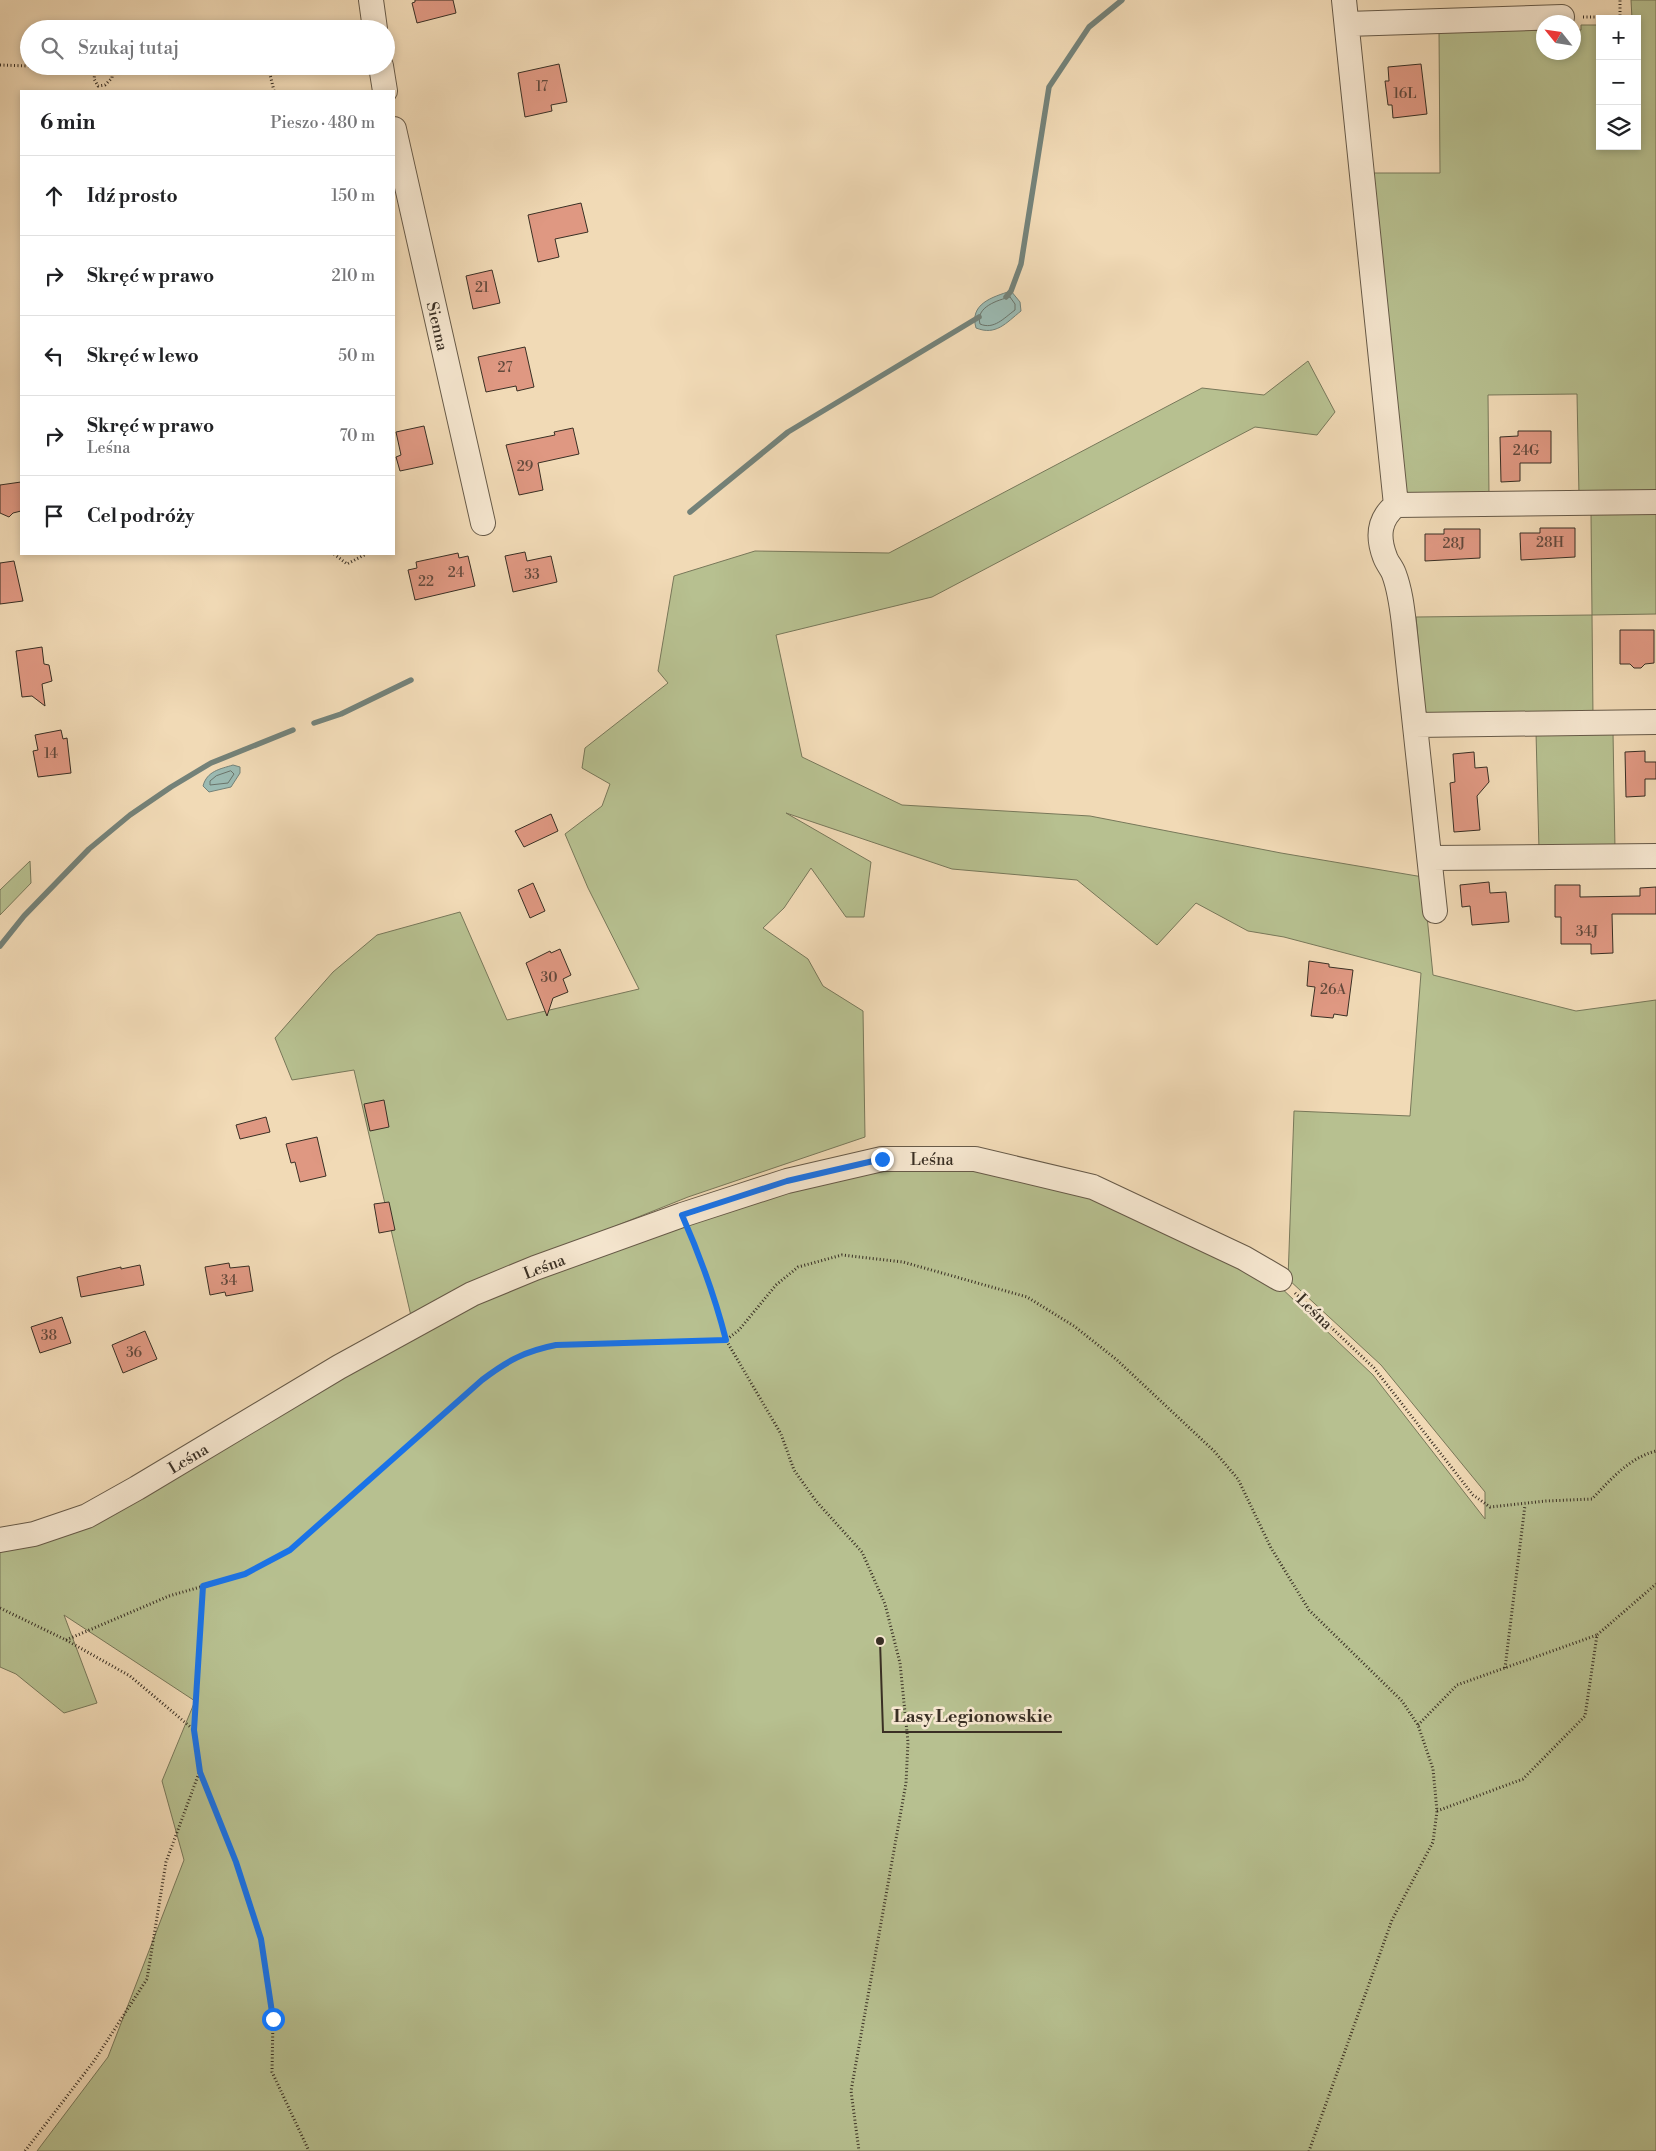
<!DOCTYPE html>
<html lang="pl">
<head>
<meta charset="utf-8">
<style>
  body { margin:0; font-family:"Libre Bodoni",serif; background:#f2f2f2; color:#202124 }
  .controls { position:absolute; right:15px; top:15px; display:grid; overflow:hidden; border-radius:0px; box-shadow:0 2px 8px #0003 }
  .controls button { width:45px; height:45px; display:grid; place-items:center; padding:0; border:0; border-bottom:1px solid #e0e0e0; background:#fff; color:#202124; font:25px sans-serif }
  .compass { position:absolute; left:1536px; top:15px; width:45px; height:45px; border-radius:50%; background:#fff; box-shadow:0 2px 8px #0003; rotate:300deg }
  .stop { position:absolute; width:15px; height:15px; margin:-11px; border:4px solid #1a73e8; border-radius:50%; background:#fff }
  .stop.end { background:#1a73e8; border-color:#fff; box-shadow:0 1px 5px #0008 }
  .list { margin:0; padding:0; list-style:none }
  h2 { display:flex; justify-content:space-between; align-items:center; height:65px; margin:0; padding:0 20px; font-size:21px }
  h2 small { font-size:16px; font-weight:400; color:#757577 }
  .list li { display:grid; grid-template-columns:32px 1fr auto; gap:15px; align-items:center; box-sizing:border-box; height:80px; padding:0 20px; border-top:1px solid #e0e0e0 }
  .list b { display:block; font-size:19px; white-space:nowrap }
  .list p { margin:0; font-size:16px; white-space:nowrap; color:#757577 }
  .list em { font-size:16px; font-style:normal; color:#757577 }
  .icon { flex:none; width:28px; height:28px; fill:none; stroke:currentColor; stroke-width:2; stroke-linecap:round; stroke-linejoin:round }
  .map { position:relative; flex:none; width:1656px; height:2151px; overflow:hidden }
  .search { position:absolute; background:#fff; box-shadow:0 2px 8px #0003; left:20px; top:20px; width:375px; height:55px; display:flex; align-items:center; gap:12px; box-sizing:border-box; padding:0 18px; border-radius:28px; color:#757577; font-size:19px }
  .panel { position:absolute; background:#fff; box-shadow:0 2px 8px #0003; left:20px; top:90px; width:375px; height:465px; border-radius:0px }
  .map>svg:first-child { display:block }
</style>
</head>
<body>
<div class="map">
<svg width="1656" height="2151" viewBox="0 0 1656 2151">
  <rect width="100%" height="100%" fill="#f1dab6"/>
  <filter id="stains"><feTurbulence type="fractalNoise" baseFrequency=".004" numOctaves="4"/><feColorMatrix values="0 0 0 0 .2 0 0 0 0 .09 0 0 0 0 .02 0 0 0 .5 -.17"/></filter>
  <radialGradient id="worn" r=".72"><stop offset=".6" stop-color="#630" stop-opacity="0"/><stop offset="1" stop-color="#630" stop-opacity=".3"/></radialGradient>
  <path fill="#b7c090" stroke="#78785a" d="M1631,0H1656V495L1579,496L1577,394L1488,395L1489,496L1404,497L1373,173H1440L1439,31L1543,30L1544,52H1574V30H1581V25H1600V146H1637V19H1632Z
    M1308,361L1335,412L1317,435L1255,427L932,597L776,635L802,757L902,805L1090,816L1281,853L1423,877L1433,975L1576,1011L1656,1000V2151H37L108,2057L184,1860L162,1781L195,1701L64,1615L97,1703L64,1713L16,1674L0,1667V1541L74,1514L492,1294L788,1185L887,1165L971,1164L1102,1194L1276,1283L1373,1375L1485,1519V1492L1381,1365L1288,1279L1294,1111L1410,1116L1421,973L1284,937L1248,931L1196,903L1157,945L1077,880L952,869L786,813L871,862L864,917H846L811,868L784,908L763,928L808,959L823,986L863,1011L865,1137L688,1197L491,1276L411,1316L354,1070L292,1080L275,1038L333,972L377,935L460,912L507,1020L639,989L588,888L565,834L602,806L610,784L582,768L585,748L668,683L658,671L674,576L755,551L889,553L1202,388L1264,395Z
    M1656,513V614L1592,615L1593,717L1425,714L1416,617L1592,615L1591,514Z
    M1536,732H1613L1615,849L1539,850Z
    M30,861L31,883L0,915V890Z"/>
  <path fill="#9bbab2" stroke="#748279" d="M1011,291L1020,302L1021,311C1006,323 996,336 976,328C969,304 992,297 1011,291Z
    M233,765L240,767V773L231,787L209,792L203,786C207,771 220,769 233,765Z"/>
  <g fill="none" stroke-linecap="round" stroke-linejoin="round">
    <path stroke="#6a746b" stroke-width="1" d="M1010,297L1015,304V310C1004,318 994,330 980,324C975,307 998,300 1010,297Z
      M231,771L234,774L228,783L210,785V781L216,776Z"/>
    <path stroke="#748279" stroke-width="5.5" d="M1006,297L1011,291L1021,264L1049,87L1089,27L1122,0
      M690,512L788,432L979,317
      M314,723L341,714L411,680
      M0,946L24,916L89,849L130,815L171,787L211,763L293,730"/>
  </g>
  <path fill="#df9882" stroke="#392f24" d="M415,0H453L456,13L417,23L412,3L415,2Z
    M559,64L567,102L551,105L552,111L525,117L518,73Z
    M1421,64L1427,114L1393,118L1392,105H1388L1385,81H1389L1388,67Z
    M581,203L588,232L555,239L559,257L538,262L528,215Z
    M492,270L500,303L473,309L466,276Z
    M525,347L534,387L517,391L516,386L486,392L478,357Z
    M424,426L433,464L400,471L396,457L401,455L396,432Z
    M573,428L579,454L538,463L543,490L519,495L506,445L555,435L554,432Z
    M1518,431H1551V463H1520V481L1501,482L1500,437L1518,436Z
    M21,482V511L13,513L9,517L0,513V485Z
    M1540,528H1575V557L1521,560L1520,533H1540Z
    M1444,529H1480V558L1425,561V534H1444Z
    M525,552L527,561L551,556L557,582L513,592L505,556Z
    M458,553L459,558L468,556L475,586L415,600L408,570L417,568L416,562Z
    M14,561L23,601L0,604V563Z
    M1620,630H1654V663L1645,664L1641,668H1634L1630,664H1620Z
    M42,647L44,664L49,665L52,681L42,684L45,706L32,696L22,697L16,651Z
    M61,730L63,739L67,738L71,773L38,777L33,751L38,750L35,735Z
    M1645,751V762H1656V779H1645V796L1626,797L1625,752Z
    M1474,752L1475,768L1487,767L1489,782L1477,796L1480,830L1454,832L1450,783L1455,782L1453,754Z
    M551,814L558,831L524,847L515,831Z
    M1489,882L1490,893L1506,892L1509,922L1472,925L1470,906L1462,907L1460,885Z
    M533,883L545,911L530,918L518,890Z
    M1555,885H1580V897L1640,896V888L1656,887V914H1612L1613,953L1591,954V944H1561V917H1555Z
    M560,949L571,975L563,979L568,992L553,998L547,1016L526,963L550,951L551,953Z
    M1309,961L1329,964V967L1353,970L1347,1016L1334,1014L1333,1018L1311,1016L1315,987L1307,986Z
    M384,1100L389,1127L370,1131L364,1104Z
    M266,1117L270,1132L240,1139L236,1125Z
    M317,1137L326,1176L300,1182L295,1162L291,1163L286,1144Z
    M389,1202L395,1230L379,1233L374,1204Z
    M229,1263L230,1268L249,1266L253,1291L226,1296L225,1292L210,1295L205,1267Z
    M140,1265L144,1285L81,1297L77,1277L121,1267V1269Z
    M62,1317L71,1343L40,1353L31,1327Z
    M145,1331L157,1359L123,1373L112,1345Z"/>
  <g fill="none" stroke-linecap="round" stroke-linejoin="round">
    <g stroke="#675a48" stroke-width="26">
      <path id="minor" d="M371,0L375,29
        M1344,0L1396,505
        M1347,24L1562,17
        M381,66L385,91
        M394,129L483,523
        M1415,725L1656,722
        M1431,858L1656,856
        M1435,911L1404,624C1402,607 1400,590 1394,574C1392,568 1387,563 1385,557C1377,536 1379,519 1396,505L1656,502
        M0,1540L34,1534L87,1516L137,1488L339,1367L472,1294L535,1268L682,1215L787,1181L882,1159H975L1093,1187L1244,1258L1280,1279"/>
    </g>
    <path stroke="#392f24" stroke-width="3" stroke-dasharray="1 2.5" stroke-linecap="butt" d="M1583,17H1620V0
      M0,65L29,66
      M50,66H56
      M96,66L94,79L98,86L105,85L112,78L113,66
      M268,66L274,91
      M334,554L347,564L366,554
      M690,1235L715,1299L726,1340L781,1434L794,1470L816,1501L862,1552L885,1604L900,1663L908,1742L906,1783L851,2091L859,2151
      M1295,1293L1374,1368L1473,1495L1490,1507L1546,1501L1592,1499C1611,1479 1629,1458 1656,1451
      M0,1608L66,1640L130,1676L194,1730L199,1772L236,1862L261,1939L273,2019L272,2072L309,2151
      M66,1640L169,1596L245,1574L291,1550L482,1380C507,1362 525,1351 556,1345L726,1340L739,1330L776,1285L798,1267L842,1255L903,1262L1027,1297L1074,1326L1117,1360L1214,1451L1238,1479L1271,1548L1309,1610L1402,1701L1418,1725L1433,1769L1437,1811L1433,1842L1392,1920L1309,2151
      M1505,1668L1525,1505
      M1418,1725L1457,1685L1597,1635
      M194,1730L203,1586
      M1437,1811L1523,1779L1585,1716L1597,1635L1656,1584
      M25,2151L94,2061L147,1979L166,1862L199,1773"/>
    <use href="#minor" stroke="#f6e7d0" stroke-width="24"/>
  </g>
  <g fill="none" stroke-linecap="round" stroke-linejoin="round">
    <path stroke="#1a73e8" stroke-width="6" d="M273,2019L261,1939L236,1862L200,1772L194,1730L203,1586L245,1574L290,1550L482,1380C507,1361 525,1351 556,1345L726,1340C715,1297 700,1256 682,1215L787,1181L882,1159"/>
  </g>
  <g text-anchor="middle" stroke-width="5" stroke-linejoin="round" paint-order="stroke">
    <g font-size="14" fill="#62493c">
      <text x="542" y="91">17</text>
      <text x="1405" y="98">16L</text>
      <text x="482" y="292">21</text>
      <text x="505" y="372">27</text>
      <text x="1526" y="455">24G</text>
      <text x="525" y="471">29</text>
      <text x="1550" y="547">28H</text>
      <text x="1454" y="548">28J</text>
      <text x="456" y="577">24</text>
      <text x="532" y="579">33</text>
      <text x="426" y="586">22</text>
      <text x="51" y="758">14</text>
      <text x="1587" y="936">34J</text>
      <text x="549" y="982">30</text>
      <text x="1333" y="994">26A</text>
      <text x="229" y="1285">34</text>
      <text x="49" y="1340">38</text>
      <text x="134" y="1357">36</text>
    </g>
    <g font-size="16" fill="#392f24" stroke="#f6e7d0">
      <text transform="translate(438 326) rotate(77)" y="6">Sienna</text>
      <text x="932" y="1165">Leśna</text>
      <text transform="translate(544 1266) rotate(-21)" y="6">Leśna</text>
      <text transform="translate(1315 1311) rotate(44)" y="6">Leśna</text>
      <text transform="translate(188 1458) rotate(-31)" y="6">Leśna</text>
    </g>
  </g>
  <path fill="none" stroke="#392f24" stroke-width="2" d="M880 1641L883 1732H1062"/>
  <circle fill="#392f24" stroke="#f6e7d0" stroke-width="2" cx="880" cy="1641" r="5"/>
  <g font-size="18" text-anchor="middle" font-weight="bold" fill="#392f24" stroke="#f6e7d0" stroke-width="5" stroke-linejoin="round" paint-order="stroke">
    <text x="973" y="1722">Lasy Legionowskie</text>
  </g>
  <rect width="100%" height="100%" filter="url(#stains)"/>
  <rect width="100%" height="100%" fill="url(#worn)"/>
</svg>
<div class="controls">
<button>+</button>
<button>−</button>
<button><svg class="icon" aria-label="layers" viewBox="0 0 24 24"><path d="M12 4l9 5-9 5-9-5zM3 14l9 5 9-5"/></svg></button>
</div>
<svg class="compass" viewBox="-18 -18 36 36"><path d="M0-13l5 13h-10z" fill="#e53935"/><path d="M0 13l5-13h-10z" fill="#757577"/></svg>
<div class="stop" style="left:273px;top:2019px"></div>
<div class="stop end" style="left:882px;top:1159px"></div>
<div class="search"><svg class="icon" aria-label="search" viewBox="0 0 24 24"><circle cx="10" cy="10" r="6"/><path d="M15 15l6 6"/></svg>Szukaj tutaj</div>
<section class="panel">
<h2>6 min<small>Pieszo · 480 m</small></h2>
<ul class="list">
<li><svg class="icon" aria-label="ahead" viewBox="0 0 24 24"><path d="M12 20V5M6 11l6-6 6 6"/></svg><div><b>Idź prosto</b></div><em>150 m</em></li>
<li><svg class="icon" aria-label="right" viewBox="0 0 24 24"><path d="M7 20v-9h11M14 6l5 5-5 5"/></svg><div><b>Skręć w prawo</b></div><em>210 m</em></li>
<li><svg class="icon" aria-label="left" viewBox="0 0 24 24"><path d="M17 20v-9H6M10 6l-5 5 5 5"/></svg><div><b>Skręć w lewo</b></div><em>50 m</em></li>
<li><svg class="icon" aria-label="right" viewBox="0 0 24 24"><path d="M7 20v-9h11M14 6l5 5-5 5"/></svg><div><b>Skręć w prawo</b><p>Leśna</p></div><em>70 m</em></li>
<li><svg class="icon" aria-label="arrive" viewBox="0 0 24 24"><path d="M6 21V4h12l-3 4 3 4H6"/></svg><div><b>Cel podróży</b></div></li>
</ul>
</section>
</div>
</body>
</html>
